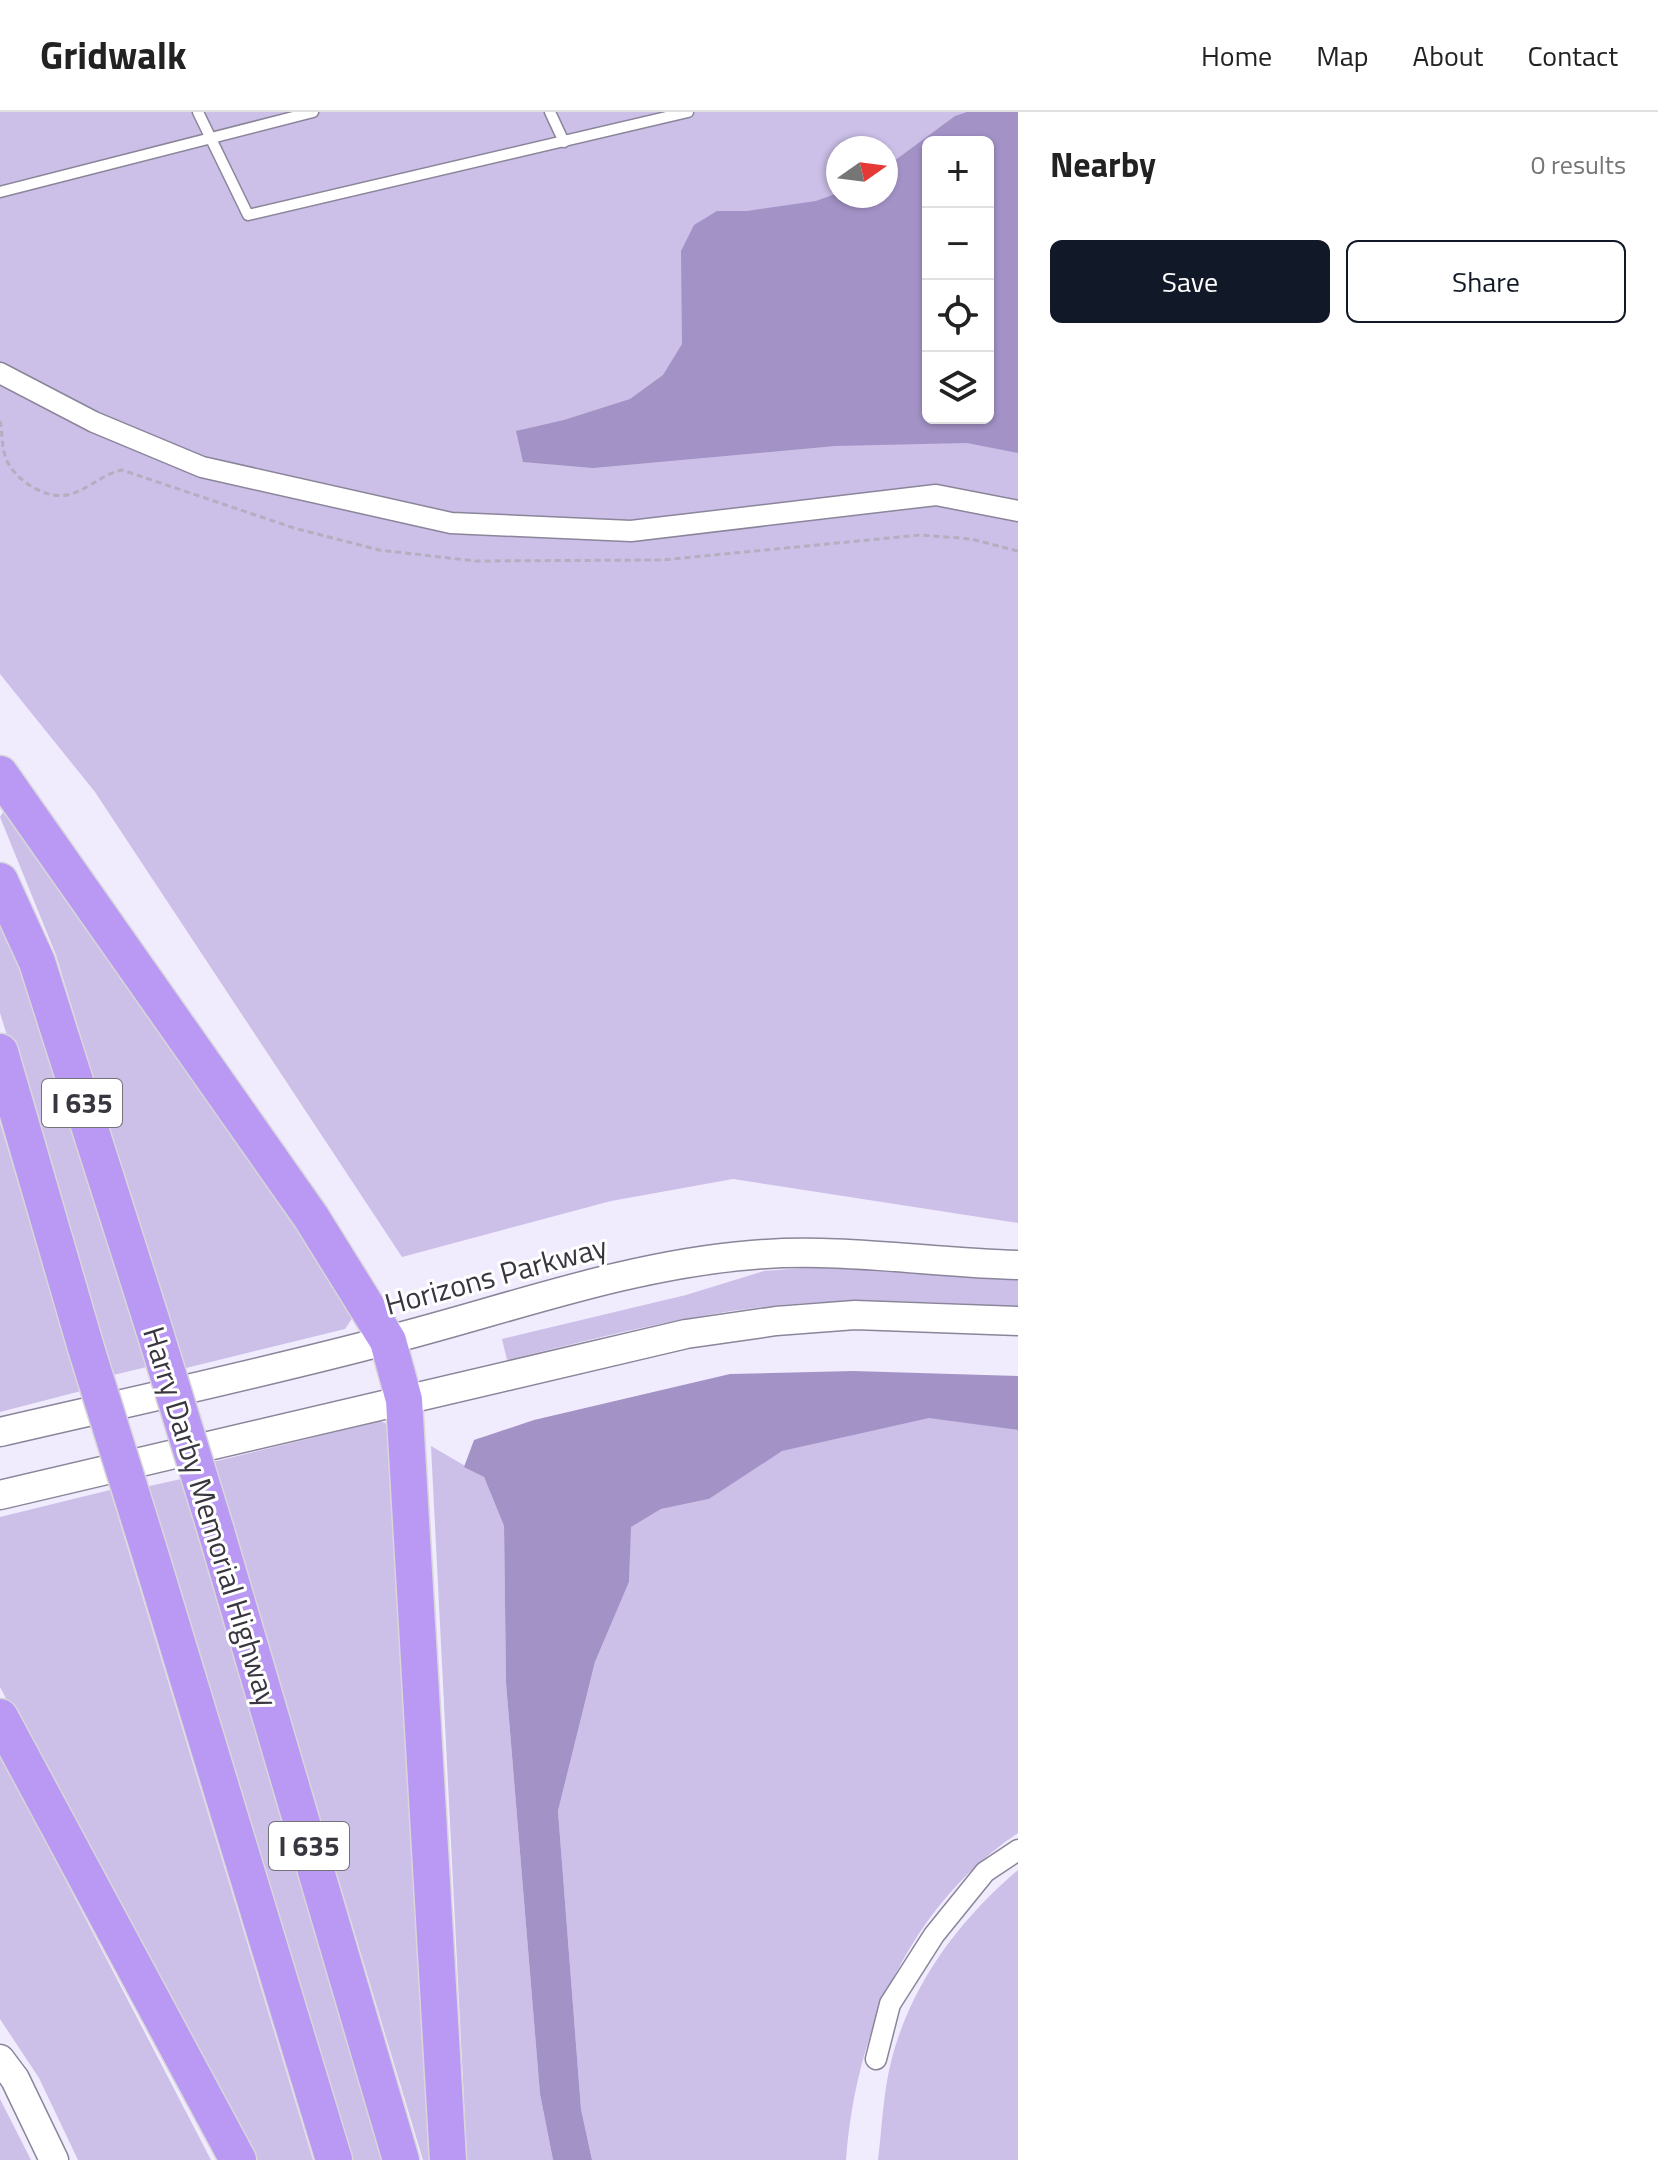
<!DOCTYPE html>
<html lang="en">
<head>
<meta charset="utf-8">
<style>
  body { margin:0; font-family:"Titillium Web",sans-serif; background:#f6f6f6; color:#222 }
  .controls { position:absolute; right:24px; top:24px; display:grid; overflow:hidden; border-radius:12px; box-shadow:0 2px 6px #0004 }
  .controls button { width:72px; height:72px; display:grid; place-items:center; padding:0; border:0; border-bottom:2px solid #e0e0e0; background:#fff; color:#222; font:40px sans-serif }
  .compass { position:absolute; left:826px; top:24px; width:72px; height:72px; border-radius:50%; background:#fff; box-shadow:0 2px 6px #0004; rotate:76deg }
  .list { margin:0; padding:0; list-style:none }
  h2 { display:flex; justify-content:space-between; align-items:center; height:104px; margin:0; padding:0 32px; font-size:34px }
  h2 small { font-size:26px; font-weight:400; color:#767676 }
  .actions { display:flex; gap:16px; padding:24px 32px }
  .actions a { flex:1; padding:18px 0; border:2px solid #111827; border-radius:12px; text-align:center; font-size:28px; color:#111827 }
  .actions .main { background:#111827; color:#fff }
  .icon { flex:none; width:44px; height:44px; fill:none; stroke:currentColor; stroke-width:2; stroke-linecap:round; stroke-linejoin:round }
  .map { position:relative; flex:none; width:1018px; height:2048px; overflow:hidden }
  header { display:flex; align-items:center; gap:48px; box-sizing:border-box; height:112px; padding:0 40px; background:#fff; border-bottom:2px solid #e0e0e0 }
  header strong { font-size:38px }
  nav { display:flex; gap:44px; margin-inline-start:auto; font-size:28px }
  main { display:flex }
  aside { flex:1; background:#fff }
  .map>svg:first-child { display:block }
</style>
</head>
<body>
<header>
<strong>Gridwalk</strong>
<nav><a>Home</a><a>Map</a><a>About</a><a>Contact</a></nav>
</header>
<main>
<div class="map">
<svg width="1018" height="2048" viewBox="0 0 1018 2048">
  <rect width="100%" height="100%" fill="#f1ebfe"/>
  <path fill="#ccbfe8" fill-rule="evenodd" d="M0,0H1018V1111L733,1067L611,1089L402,1145L95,680L0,562ZM928,30H988V306H928ZM838,36H886V84H838Z
    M5,697L339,1173L353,1205L345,1217L182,1257L56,843L0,705Z
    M0,789L20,842L147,1255L113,1263L0,901Z
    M0,1011L81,1279L0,1300Z
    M843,1153L1018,1162V1194C939,1191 860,1185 781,1193C688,1202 598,1226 507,1248L502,1227L686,1183L764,1159Z
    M929,1305L1018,1318V1721C909,1794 855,1921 846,2048H592L581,1997L558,1699L595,1550L629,1470L630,1415L661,1397L709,1387L781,1339Z
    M381,1309L387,1312L391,1334L411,1724L434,2048H423L213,1350Z
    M431,1334L484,1365L504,1414L506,1571L540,1982L553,2048H467Z
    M181,1367L387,2048H350L145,1375Z
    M110,1378L313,2048H250L0,1575V1405Z
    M0,1642L211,2048H78L39,1966L0,1907Z
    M1018,1758V2048H878C882,2016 883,1982 891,1950C910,1873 959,1808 1018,1758Z
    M0,1987L31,2048H0Z"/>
  <path fill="#a392c6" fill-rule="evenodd" d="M967,0H1018V341L967,331L835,334L593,356L523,350L516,319L564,308L630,287L663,263L682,232L681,139L694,113L717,99H747L816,89L838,81V84H886V55L955,4ZM928,30H988V306H928Z
    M853,1259L1018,1264V1318L929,1306L782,1339L709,1387L661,1397L631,1415L629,1470L595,1550L558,1699L581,1997L592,2048H553L540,1982L506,1571L504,1414L484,1365L464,1355L474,1328L534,1308L730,1262Z"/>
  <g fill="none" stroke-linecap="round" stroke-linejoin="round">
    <g stroke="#8b859a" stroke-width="13">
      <path id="lane" d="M198,0L248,103L688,0
        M550,0L564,30
        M0,80L313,0"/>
    </g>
    <g stroke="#8b859a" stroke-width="23">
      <path id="street" d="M0,261L94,310L202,355L451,411L631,419L936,383L1018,399
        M876,1947L890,1892L934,1823L985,1760L1018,1738"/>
    </g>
    <g stroke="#8b859a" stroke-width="31">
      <path id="secondary" d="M0,1320C129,1290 260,1262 388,1228C509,1197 627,1153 752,1143C841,1135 930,1151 1018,1153
        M0,1383L686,1222L776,1209L855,1203L1018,1209
        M0,1947L15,1967L54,2048"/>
    </g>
    <g stroke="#d7d7d9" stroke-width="39">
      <path id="highway" d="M0,662L311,1105L388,1229L404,1288L448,2048
        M0,769L37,850L154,1217
        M0,940L86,1236
        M216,1419L401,2048
        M148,1435L334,2048
        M0,1605L238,2048"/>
    </g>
    <path stroke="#b4afbf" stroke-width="3" stroke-dasharray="6 4" stroke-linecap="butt" d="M0,309C3,323 1,338 8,351C19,371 49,389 71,382C90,376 103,362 122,358L294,416L379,438L475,449L662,448L920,423L971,427L1018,439"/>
    <use href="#lane" stroke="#fff" stroke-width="10"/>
    <use href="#street" stroke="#fff" stroke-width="20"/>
    <use href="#secondary" stroke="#fff" stroke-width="28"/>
    <use href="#highway" stroke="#b999f4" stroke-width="36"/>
    <g stroke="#d7d7d9" stroke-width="39" stroke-linecap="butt">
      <path id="highway-bridge" d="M154,1217L216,1419
        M86,1236L148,1435"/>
    </g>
    <use href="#highway-bridge" stroke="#b999f4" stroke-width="36"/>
  </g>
  <g text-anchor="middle" stroke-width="6" stroke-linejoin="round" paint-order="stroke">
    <g fill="#fff" stroke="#747279" stroke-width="2">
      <rect x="42" y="967" width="80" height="48" rx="6"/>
      <rect x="269" y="1710" width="80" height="48" rx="6"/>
    </g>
    <g font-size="28" font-weight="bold" fill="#39363f">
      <text x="82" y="1001">I 635</text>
      <text x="309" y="1744">I 635</text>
    </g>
    <g font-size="30" fill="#39363f" stroke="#fff">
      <text transform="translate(496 1164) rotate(-15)" y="10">Horizons Parkway</text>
      <text transform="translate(210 1405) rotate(73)" y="10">Harry Darby Memorial Highway</text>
    </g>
  </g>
</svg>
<div class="controls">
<button>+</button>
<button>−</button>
<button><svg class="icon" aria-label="locate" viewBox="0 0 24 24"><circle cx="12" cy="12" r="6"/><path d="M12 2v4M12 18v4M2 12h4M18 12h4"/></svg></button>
<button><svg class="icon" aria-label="layers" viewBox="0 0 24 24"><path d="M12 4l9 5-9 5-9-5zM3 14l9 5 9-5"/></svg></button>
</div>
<svg class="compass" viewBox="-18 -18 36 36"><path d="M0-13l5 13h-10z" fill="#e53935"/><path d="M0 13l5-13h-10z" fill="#767676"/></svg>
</div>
<aside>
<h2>Nearby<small>0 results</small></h2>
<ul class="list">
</ul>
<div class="actions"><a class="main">Save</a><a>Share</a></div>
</aside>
</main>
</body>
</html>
